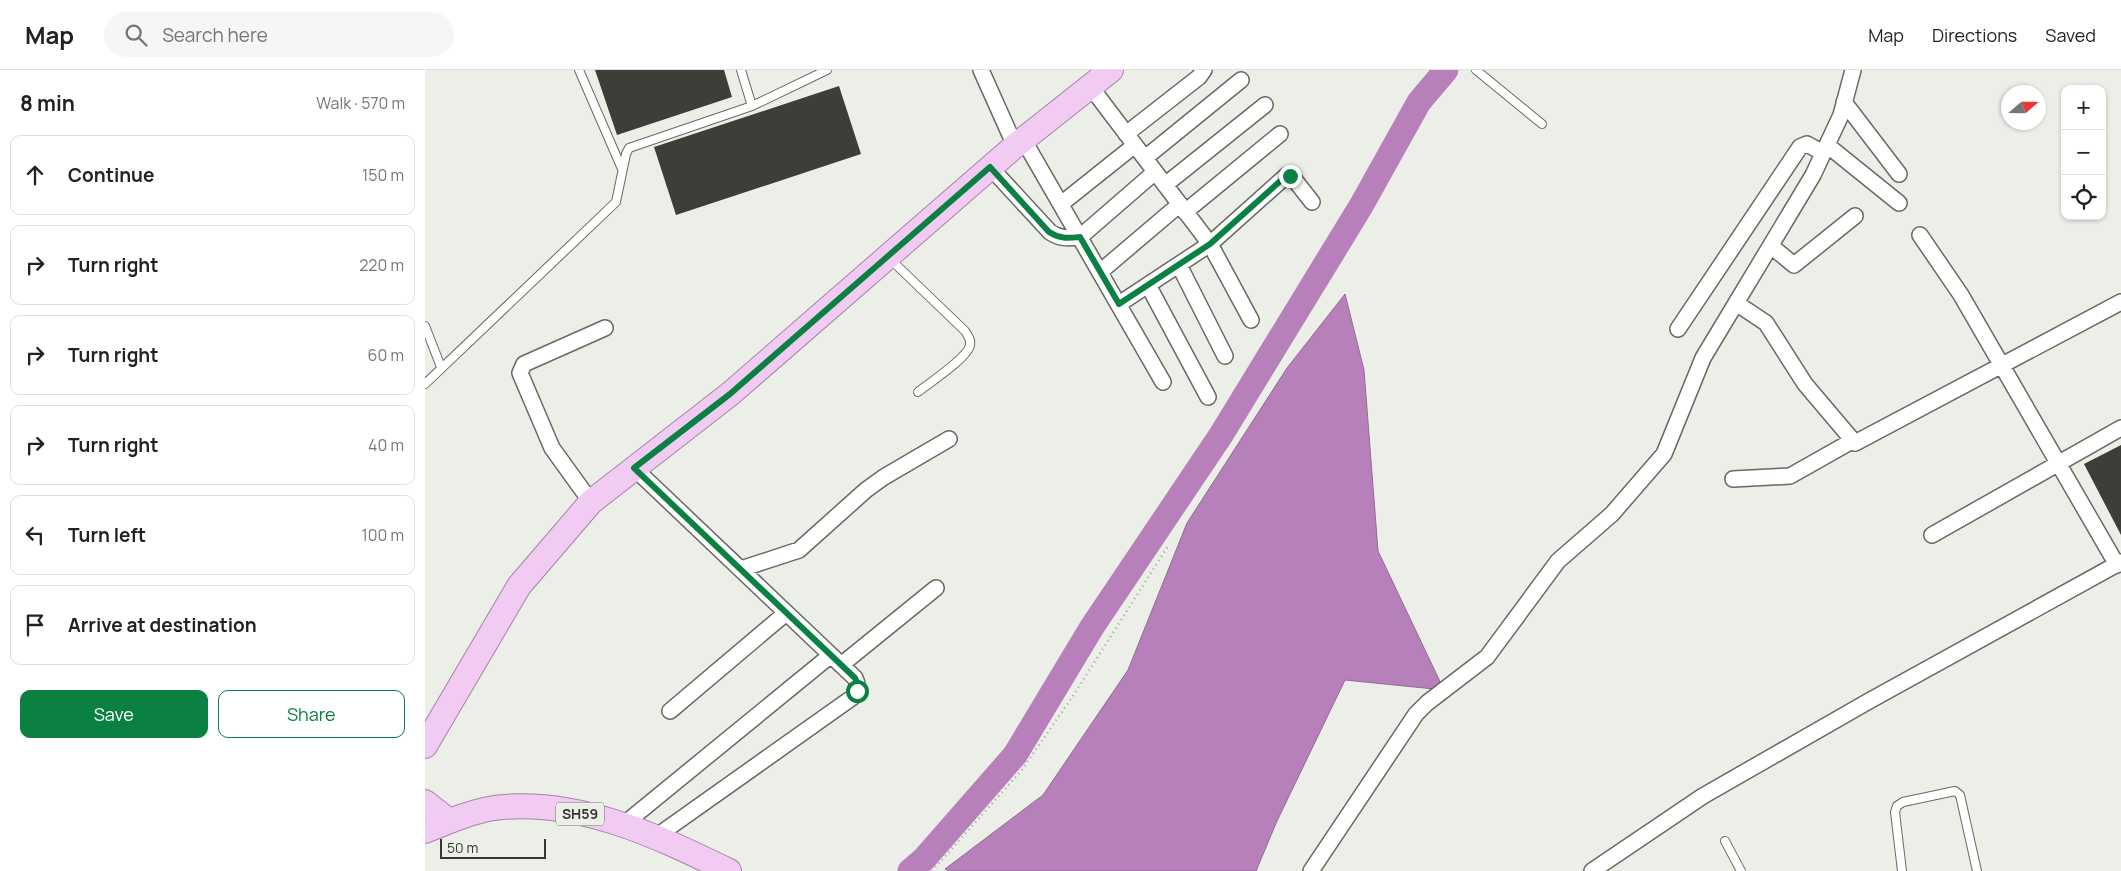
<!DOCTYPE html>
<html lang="en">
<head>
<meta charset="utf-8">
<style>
  body { margin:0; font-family:Manrope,sans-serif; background:#f6f6f6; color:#222 }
  .controls { position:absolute; right:15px; top:15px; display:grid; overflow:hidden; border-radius:10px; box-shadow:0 1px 4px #0004 }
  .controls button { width:45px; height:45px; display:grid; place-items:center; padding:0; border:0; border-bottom:1px solid #e0e0e0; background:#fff; color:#222; font:25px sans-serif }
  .compass { position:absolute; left:1576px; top:15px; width:45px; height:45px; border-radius:50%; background:#fff; box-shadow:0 1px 4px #0004; rotate:70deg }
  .scale { position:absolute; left:15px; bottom:12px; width:106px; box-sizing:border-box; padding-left:5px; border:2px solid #353634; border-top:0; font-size:14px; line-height:18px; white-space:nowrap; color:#353634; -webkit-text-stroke:4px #ecefe8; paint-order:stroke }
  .stop { position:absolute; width:15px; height:15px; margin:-11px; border:4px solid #0b8043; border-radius:50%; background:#fff }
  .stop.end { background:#0b8043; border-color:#fff; box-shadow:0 1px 5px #0008 }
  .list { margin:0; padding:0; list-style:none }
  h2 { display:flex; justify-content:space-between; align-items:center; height:65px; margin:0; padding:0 20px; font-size:21px }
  h2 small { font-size:16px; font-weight:400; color:#767676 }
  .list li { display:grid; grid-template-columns:32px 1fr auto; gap:15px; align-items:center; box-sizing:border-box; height:80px; margin:0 10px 10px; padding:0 10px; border:1px solid #e0e0e0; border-radius:10px }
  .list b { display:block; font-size:19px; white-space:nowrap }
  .list em { font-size:16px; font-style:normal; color:#767676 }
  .actions { display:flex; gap:10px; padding:15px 20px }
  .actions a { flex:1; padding:11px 0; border:1px solid #0b8043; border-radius:10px; text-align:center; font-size:18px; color:#0b8043 }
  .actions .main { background:#0b8043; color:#fff }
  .icon { flex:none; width:28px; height:28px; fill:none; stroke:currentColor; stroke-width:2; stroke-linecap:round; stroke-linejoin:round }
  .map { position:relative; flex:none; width:1696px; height:801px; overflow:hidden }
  header { display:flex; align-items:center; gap:30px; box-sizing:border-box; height:70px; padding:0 25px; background:#fff; border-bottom:1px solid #e0e0e0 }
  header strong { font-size:24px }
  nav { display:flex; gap:28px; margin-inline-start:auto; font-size:18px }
  .search { width:350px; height:45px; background:#f6f6f6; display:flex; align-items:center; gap:12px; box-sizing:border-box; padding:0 18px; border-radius:28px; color:#767676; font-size:19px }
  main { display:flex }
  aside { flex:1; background:#fff }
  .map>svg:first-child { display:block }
</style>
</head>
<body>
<header>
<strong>Map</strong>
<div class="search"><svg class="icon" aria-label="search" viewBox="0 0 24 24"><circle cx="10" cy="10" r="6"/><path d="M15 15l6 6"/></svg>Search here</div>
<nav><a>Map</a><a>Directions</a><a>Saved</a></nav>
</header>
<main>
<aside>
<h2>8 min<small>Walk · 570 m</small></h2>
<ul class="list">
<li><svg class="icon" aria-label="ahead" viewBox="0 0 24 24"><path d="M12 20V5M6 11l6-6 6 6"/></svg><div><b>Continue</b></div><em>150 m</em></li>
<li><svg class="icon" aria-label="right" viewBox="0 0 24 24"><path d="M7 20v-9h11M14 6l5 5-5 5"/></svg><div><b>Turn right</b></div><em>220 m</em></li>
<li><svg class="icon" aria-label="right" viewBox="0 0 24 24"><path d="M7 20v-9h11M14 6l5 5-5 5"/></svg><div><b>Turn right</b></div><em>60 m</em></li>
<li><svg class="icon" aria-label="right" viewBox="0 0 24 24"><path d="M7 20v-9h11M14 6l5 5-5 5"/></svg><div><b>Turn right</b></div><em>40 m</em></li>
<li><svg class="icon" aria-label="left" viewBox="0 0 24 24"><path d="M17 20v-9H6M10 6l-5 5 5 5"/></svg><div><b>Turn left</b></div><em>100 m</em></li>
<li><svg class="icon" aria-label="arrive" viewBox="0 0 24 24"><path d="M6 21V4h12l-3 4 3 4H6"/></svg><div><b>Arrive at destination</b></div></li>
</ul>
<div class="actions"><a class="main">Save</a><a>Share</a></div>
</aside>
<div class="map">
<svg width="1696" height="801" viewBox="0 0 1696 801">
  <rect width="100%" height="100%" fill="#ecefe8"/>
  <path fill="#b880bb" stroke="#916a92" d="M920,224L939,300L953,481L1019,620L920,610L852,751L831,801H523L520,799L618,725L703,600L762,453L862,298Z"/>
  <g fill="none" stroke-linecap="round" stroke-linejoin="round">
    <path stroke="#b880bb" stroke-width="25" d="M485,801L499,789L590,685L667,557L796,365L936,136L994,32L1021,0"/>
  </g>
  <path fill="#3c3e38" d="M170,0H299L307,27L192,65Z
    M414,16L436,84L251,145L229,77Z
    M1696,375V465L1659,394Z"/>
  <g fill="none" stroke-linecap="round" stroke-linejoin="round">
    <g stroke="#676963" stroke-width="10">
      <path id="lane" d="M154,0L197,99
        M316,0L327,36
        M1051,0L1117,54
        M464,188L540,261C543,266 546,269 545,275C543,288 504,313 493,322
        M0,256L16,297
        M0,314L191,132L201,84L204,78L327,36L402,0
        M1300,771L1316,801
        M1477,801L1470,742L1472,736L1478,732L1530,721L1535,725L1552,801"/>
    </g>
    <g stroke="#676963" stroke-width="18">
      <path id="street" d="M556,0L590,76
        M665,16L785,174L826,250
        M1419,32L1474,104
        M701,64L774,7L779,0
        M598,69L738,312
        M1402,75L1474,133
        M720,88L816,10
        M565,97L625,162C635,169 643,168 655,167L730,102
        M740,115L840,35
        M636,134L710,75
        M760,142L855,64
        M1495,165L1536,225L1692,495
        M1346,176L1369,195L1430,146
        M754,195L800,286
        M675,202L755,134
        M723,215L783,327
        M1311,233L1341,253L1380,314L1430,373L1696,232
        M694,234L785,174L861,106H865L869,109L887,132
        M1253,259L1375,77L1382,74L1398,83
        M209,398L430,608C434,616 432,620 428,627L232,766
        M1308,409L1365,406L1427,371
        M166,432L127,378L95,303L99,294L180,258
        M1507,465L1696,358
        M316,499L374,480L441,420L459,407L524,369
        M416,595L511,518
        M245,641L361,543
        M198,755L406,585
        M886,801L991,644L1002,633L1062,587L1133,491L1187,444L1239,384L1278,288L1388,105L1416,45L1428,0
        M1167,801L1278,726L1444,631L1696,492"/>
    </g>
    <g stroke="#a980aa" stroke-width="26">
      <path id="primary" d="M0,676L94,516L166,432L305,324L590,76L686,0
        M0,732L24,751
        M0,761C22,752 45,742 69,738C151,727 232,766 304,801"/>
    </g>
    <path stroke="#a3a5a0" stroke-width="2.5" stroke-dasharray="1 4" stroke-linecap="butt" d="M507,801L596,701L648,626L743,476"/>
    <use href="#lane" stroke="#fff" stroke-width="8"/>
    <use href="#street" stroke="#fff" stroke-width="15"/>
    <use href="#primary" stroke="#f1cbf2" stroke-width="24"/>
  </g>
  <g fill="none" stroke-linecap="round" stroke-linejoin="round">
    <path stroke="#0b8043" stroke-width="6" d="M432,621L433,614L430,608L209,398L305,324L565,97L624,162C635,169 643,168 655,167L694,234L785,174L861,106H865"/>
  </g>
  <g text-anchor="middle" stroke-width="5" stroke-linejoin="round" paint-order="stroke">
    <rect fill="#ecefe8" stroke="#6c6e6a" stroke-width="1" x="131" y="732.5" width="48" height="23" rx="4"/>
    <g font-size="14" font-weight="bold" fill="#353634">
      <text x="155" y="749">SH59</text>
    </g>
  </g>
</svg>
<div class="controls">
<button>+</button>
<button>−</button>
<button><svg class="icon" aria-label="locate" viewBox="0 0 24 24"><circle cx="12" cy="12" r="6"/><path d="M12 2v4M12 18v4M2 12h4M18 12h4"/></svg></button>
</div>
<svg class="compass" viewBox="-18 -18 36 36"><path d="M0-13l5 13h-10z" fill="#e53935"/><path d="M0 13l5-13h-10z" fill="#767676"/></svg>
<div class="scale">50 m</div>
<div class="stop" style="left:432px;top:621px"></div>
<div class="stop end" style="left:865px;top:106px"></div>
</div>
</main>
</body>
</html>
